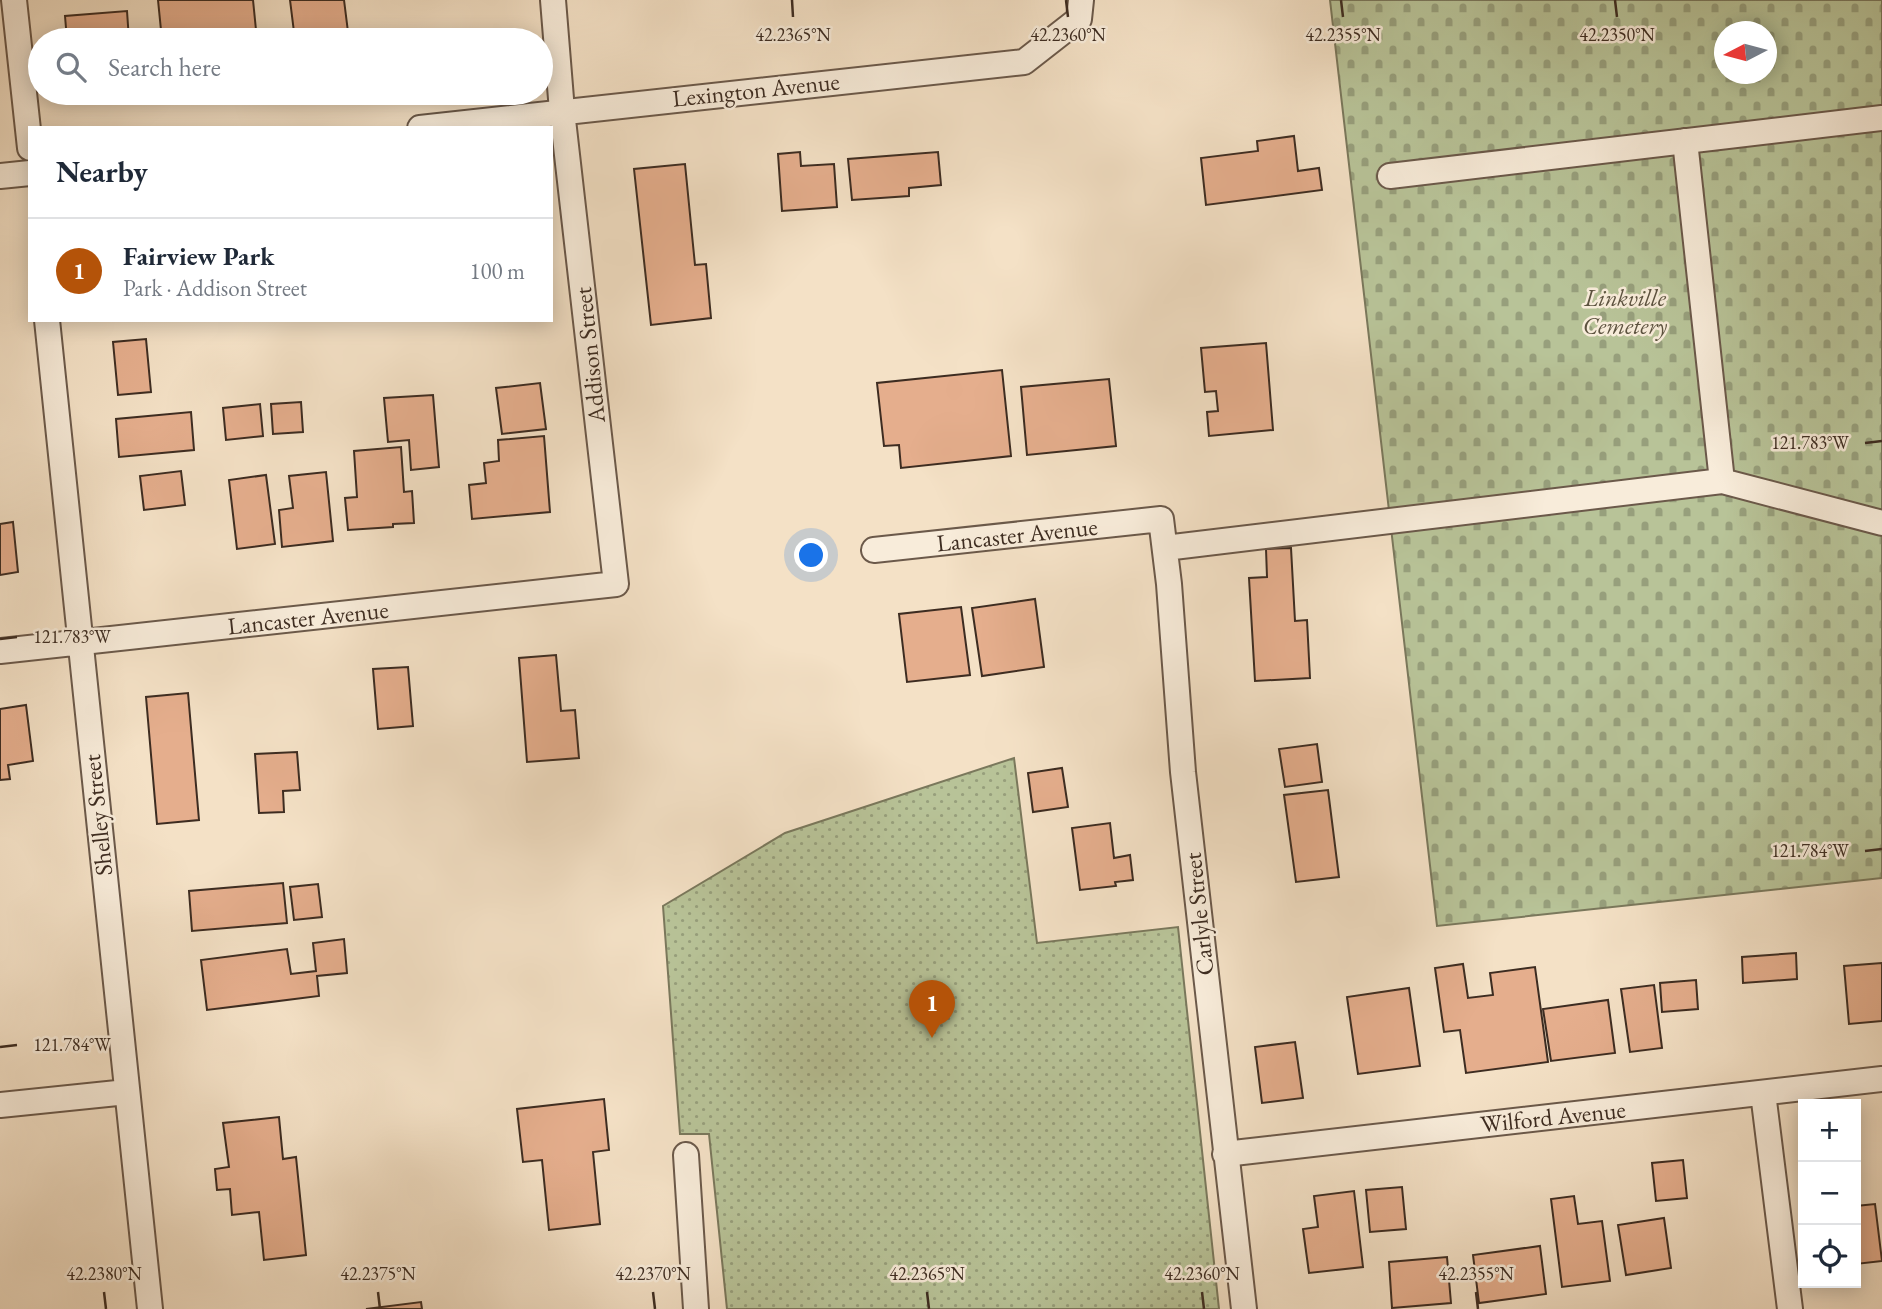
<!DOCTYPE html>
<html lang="en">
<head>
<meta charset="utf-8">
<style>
  body { margin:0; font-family:"EB Garamond",serif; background:#f6f6f7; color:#1f2937 }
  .controls { position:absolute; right:21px; bottom:21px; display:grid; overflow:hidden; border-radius:0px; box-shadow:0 4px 18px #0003 }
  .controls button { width:63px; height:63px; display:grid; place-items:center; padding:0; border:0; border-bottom:2px solid #e0e1e3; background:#fff; color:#1f2937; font:35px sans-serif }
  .compass { position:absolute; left:1714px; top:21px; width:63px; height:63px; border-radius:50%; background:#fff; box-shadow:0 4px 18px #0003; rotate:264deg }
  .you { position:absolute; left:812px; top:556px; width:24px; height:24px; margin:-18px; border:5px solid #fff; border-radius:50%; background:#1a73e8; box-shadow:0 0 0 10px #1a73e833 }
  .badge { display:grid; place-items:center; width:46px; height:46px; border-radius:50%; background:#b45309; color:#fff; font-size:23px; font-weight:700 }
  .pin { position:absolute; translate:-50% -58px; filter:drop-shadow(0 2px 4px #0008) }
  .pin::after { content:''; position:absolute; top:37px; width:24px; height:21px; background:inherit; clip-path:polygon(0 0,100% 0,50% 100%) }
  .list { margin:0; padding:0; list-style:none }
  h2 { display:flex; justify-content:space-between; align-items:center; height:91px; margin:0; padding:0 28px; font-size:30px }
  h2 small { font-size:23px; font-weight:400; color:#747a83 }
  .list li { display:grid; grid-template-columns:46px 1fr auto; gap:21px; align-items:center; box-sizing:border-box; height:105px; padding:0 28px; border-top:2px solid #e0e1e3 }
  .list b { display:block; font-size:26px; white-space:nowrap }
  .list p { margin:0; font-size:23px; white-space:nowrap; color:#747a83 }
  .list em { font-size:23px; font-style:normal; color:#747a83 }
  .icon { flex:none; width:38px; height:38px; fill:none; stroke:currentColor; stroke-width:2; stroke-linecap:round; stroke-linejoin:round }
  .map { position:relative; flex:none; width:1882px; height:1309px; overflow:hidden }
  .search { position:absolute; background:#fff; box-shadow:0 4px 18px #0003; left:28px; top:28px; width:525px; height:77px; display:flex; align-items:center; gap:18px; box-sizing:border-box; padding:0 24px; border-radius:38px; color:#747a83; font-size:26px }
  .panel { position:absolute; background:#fff; box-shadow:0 4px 18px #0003; left:28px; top:126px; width:525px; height:196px; border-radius:0px }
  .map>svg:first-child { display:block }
</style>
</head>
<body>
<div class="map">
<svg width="1882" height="1309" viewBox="0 0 1882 1309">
  <defs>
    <pattern id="grass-dots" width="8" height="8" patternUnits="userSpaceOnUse" patternTransform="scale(1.75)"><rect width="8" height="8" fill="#b8c398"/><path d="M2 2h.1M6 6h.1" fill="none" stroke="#979f7c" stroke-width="1.8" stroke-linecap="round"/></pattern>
    <pattern id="cemetery-stones" width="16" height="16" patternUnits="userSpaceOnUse" patternTransform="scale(1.75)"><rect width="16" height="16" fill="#b8c398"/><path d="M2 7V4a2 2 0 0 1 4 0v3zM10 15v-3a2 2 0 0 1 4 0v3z" fill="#979f7c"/></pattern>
  </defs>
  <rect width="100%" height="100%" fill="#f4e1c6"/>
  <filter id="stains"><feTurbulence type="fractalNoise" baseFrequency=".00286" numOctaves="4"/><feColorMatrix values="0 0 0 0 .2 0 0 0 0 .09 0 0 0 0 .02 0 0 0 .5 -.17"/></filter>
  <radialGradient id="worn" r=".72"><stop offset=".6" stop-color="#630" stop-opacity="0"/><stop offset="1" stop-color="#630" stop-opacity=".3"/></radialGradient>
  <path fill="url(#grass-dots)" stroke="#7a785c" stroke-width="2" d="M1014,758L1037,943L1178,927L1219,1309H727L709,1134H680L663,906L785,833Z"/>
  <path fill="url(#cemetery-stones)" stroke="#7a785c" stroke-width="2" fill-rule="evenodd" d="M1330,0H1882V878L1437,926ZM1724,32H1766V74H1724Z"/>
  <path fill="#e5ae8d" stroke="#3d2c21" stroke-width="2" d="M158,0H253L257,40H162Z
    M290,0H344L349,40H295Z
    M127,11L129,40H67L65,16Z
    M1294,136L1298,171L1319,168L1322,190L1206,205L1201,158L1258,151L1257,141Z
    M800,152L801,166L834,164L837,207L782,211L778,154Z
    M938,152L941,185L909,188V196L852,200L848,159Z
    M685,164L695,265L706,264L711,318L651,325L634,169Z
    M146,339L151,392L118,395L113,342Z
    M1266,343L1273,430L1209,436L1207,412L1218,411L1216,391L1205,392L1201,348Z
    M1002,370L1011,456L901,468L899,445L884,446L877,383Z
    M1109,379L1116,446L1027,455L1021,387Z
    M540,383L546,429L502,434L496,388Z
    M433,395L439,467L411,470L409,440L388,442L384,398Z
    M301,402L303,432L273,434L271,404Z
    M260,404L263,436L226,440L223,408Z
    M191,412L194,450L119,457L116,419Z
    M544,436L550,512L472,519L469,485L486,483L484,463L499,461L498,440Z
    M401,447L404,492L412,491L414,523L393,524V527L348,530L345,498L357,497L354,451Z
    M181,471L185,505L144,510L140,476Z
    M326,472L333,541L282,547L279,510L293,508L289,476Z
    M266,475L275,544L237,549L229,480Z
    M13,522L18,572L0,575V524Z
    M1291,548L1295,621L1307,620L1310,678L1255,681L1249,578L1267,577L1266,549Z
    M1035,599L1044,667L982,676L972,608Z
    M961,607L970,675L907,682L899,614Z
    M556,655L561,711L575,710L579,758L527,762L519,658Z
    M408,667L413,726L378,729L373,669Z
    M188,693L199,820L157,824L146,697Z
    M26,705L33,761L8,765L10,779L0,780V709Z
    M1317,744L1322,782L1285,787L1279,749Z
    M297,752L300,790L283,791L284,812L259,813L255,754Z
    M1062,768L1068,807L1033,812L1028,773Z
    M1328,790L1339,877L1296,882L1284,795Z
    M1110,823L1114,858L1130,855L1133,880L1115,882L1116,886L1080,890L1072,828Z
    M283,883L287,923L192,931L189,891Z
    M318,884L322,917L294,920L290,887Z
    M344,939L347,973L317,976L319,996L207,1010L201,960L287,949L291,974L316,971L313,943Z
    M1796,953L1797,979L1743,983L1742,957Z
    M1882,963V1021L1849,1024L1844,966Z
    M1463,964L1468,998L1493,995L1490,973L1535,967L1548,1062L1466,1073L1460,1030L1444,1032L1435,968Z
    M1696,980L1698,1009L1662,1012L1660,983Z
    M1654,985L1662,1048L1630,1052L1621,989Z
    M1409,988L1420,1066L1358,1074L1347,997Z
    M1608,1000L1615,1053L1551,1061L1543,1009Z
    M1295,1042L1303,1098L1262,1103L1255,1047Z
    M604,1099L609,1150L593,1152L600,1224L549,1230L542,1160L523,1162L517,1109Z
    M279,1117L283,1159L296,1157L306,1255L264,1260L259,1212L232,1215L230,1189L217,1190L215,1169L229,1167L223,1123Z
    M1683,1160L1687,1198L1656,1201L1652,1163Z
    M1402,1187L1406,1229L1370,1232L1366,1190Z
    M1354,1191L1363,1267L1309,1273L1303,1229L1318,1227L1314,1196Z
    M1574,1196L1578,1224L1602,1221L1610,1281L1562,1287L1551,1199Z
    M1875,1204L1882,1261L1856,1264V1206Z
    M1664,1218L1671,1268L1626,1275L1618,1225Z
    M1540,1246L1546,1294L1479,1303L1473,1255Z
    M1447,1257L1451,1303L1392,1308L1389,1262Z
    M421,1302L422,1309H366Z"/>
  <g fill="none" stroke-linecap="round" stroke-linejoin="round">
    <g stroke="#6b594a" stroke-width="28">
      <path id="minor" d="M14,0L30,148
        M420,128L1024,62L1079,19L1081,0
        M1685,141L1722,481
        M0,176L30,173
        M1390,176L1882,118
        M47,320L150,1309
        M1165,548L1722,481L1882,523
        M874,550L1161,519L1169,584L1183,772L1244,1309
        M0,651L616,584L562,111L553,0
        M1763,1093L1790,1309
        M0,1105L127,1092
        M1225,1154L1882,1079
        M686,1155L696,1309"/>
    </g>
    <use href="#minor" stroke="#f8ecda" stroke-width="24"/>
  </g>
  <path fill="none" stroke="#3d2c21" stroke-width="2.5" d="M792,0L793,17M1066,0L1068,17M1341,0L1343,17M1615,0L1617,17M1865,443L1882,441M0,639L17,637M1865,851L1882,849M0,1047L17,1045M104,1292L106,1309M378,1292L380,1309M653,1292L655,1309M927,1292L929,1309M1202,1292L1204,1309M1476,1292L1478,1309"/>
  <g text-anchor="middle" stroke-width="5" stroke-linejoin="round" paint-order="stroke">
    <g font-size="24" fill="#3d2c21" stroke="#f8ecda">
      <text transform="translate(756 90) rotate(-6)" y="8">Lexington Avenue</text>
      <text transform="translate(590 355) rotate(-96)" y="8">Addison Street</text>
      <text transform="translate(1017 535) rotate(-6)" y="8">Lancaster Avenue</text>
      <text transform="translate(308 618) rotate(-6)" y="8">Lancaster Avenue</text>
      <text transform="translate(98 815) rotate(-96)" y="8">Shelley Street</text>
      <text transform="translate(1199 914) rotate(-96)" y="8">Carlyle Street</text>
      <text transform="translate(1553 1117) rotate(-6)" y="8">Wilford Avenue</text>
    </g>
    <g font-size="24" font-style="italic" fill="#5c523f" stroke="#f8ecda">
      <text x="1625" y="306">Linkville<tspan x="1625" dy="28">Cemetery</tspan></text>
    </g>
  </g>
  <g font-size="18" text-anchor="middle" fill="#3d2c21" stroke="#f8ecda" stroke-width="5" stroke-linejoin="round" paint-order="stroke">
    <text x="793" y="41">42.2365°N</text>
    <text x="1068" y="41">42.2360°N</text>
    <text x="1343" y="41">42.2355°N</text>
    <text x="1617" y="41">42.2350°N</text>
    <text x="1810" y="449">121.783°W</text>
    <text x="72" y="643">121.783°W</text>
    <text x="1810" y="857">121.784°W</text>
    <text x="72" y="1051">121.784°W</text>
    <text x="104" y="1280">42.2380°N</text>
    <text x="378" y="1280">42.2375°N</text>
    <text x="653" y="1280">42.2370°N</text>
    <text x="927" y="1280">42.2365°N</text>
    <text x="1202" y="1280">42.2360°N</text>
    <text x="1476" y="1280">42.2355°N</text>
  </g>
  <rect width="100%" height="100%" filter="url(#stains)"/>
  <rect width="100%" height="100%" fill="url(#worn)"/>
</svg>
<div class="controls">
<button>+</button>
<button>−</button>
<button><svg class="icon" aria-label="locate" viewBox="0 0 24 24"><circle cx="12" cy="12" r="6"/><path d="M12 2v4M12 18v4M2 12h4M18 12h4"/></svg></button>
</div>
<svg class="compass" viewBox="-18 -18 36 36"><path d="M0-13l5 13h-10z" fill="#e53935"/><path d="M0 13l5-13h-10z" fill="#747a83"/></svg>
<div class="you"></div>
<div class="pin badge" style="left:932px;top:1038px">1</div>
<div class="search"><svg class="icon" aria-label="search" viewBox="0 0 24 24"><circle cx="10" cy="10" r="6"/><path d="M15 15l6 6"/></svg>Search here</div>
<section class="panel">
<h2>Nearby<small></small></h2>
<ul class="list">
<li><span class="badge">1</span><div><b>Fairview Park</b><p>Park · Addison Street</p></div><em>100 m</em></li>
</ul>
</section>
</div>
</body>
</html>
